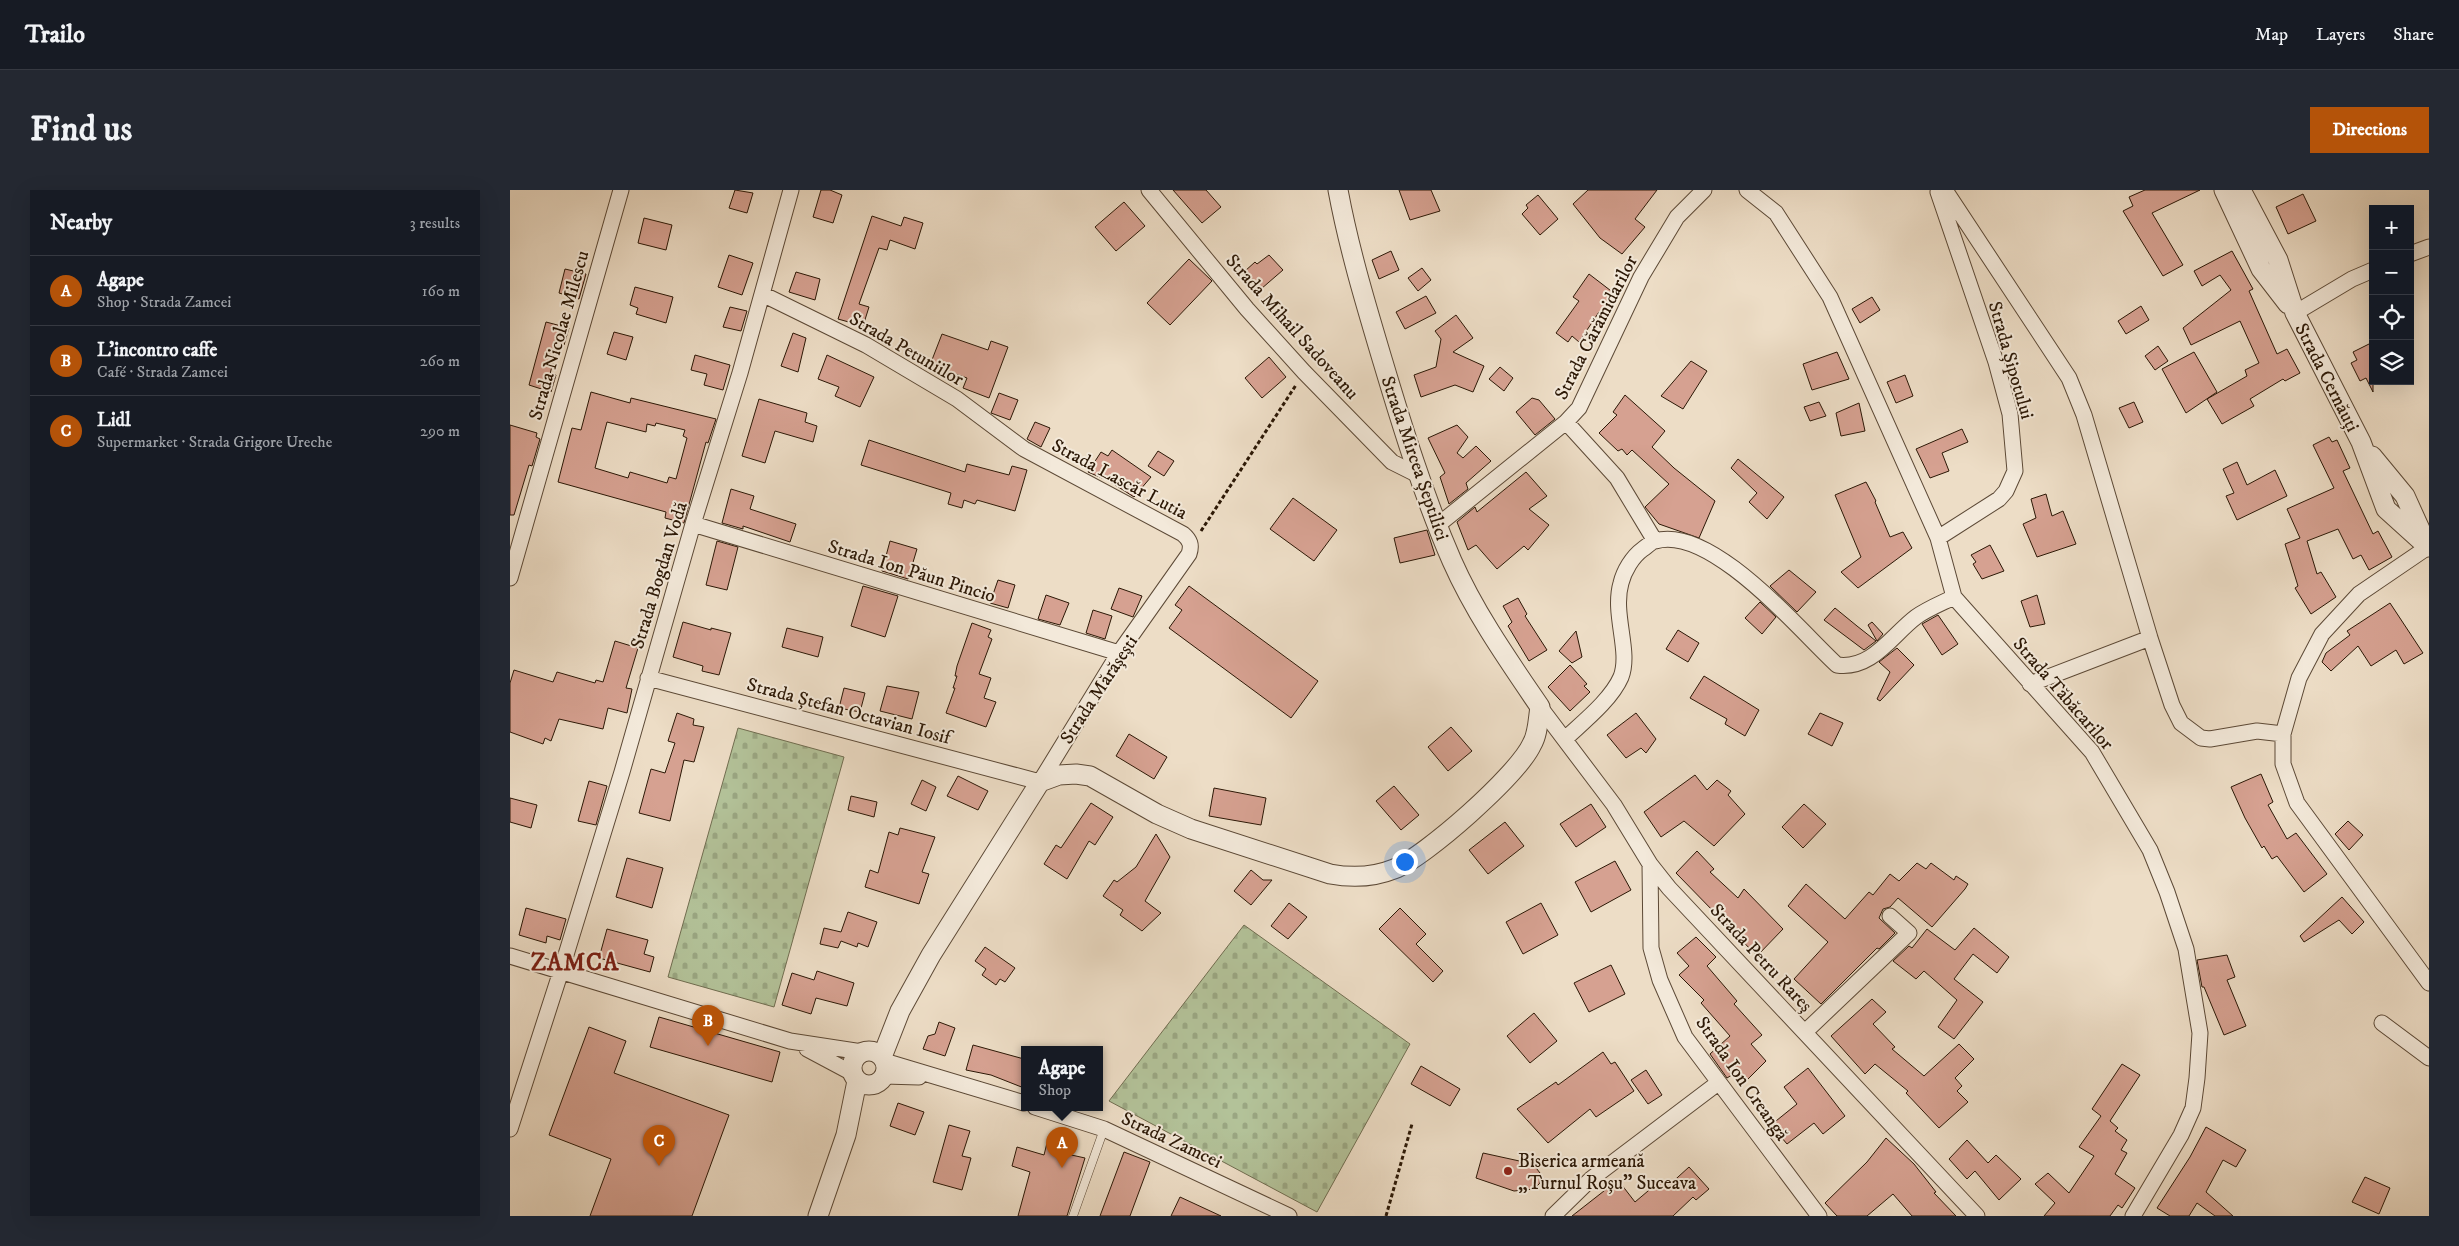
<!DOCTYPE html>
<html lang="en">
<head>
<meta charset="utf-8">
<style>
  body { margin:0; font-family:"IM FELL DW Pica",serif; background:#242831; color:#f1f3f6 }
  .controls { position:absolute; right:15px; top:15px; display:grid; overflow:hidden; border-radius:0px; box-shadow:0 5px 20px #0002 }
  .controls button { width:45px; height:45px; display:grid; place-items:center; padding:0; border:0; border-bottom:1px solid #363941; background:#171b24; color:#f1f3f6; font:25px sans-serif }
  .you { position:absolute; left:894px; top:671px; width:18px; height:18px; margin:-12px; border:4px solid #fff; border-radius:50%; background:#1a73e8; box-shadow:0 0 0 8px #1a73e833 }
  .badge { display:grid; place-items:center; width:32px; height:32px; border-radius:50%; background:#b45309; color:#fff; font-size:16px; font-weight:700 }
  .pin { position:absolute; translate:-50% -41px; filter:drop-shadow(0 1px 2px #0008) }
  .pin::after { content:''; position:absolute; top:26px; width:18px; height:15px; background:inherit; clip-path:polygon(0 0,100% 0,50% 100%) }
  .popup { position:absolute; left:511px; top:856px; width:82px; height:65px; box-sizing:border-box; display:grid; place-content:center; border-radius:0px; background:#171b24; filter:drop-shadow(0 1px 4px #0005); font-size:16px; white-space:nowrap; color:#9ea1a6 }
  .popup b { font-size:19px; color:#f1f3f6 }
  .popup::after { content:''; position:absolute; left:50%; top:100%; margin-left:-10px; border:10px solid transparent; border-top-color:#171b24 }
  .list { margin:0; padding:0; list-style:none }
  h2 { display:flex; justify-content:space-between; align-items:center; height:65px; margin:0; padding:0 20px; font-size:21px }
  h2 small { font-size:16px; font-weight:400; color:#9ea1a6 }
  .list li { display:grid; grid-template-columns:32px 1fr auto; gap:15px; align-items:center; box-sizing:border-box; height:70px; padding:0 20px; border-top:1px solid #363941 }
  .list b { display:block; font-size:19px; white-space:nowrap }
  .list p { margin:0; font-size:16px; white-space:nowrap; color:#9ea1a6 }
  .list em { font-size:16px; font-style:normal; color:#9ea1a6 }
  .icon { flex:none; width:28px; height:28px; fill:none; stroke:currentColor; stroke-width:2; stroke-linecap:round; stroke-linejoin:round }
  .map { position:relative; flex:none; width:1919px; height:1026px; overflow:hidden; border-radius:0px }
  header { display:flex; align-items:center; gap:30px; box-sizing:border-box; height:70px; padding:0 25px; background:#171b24; border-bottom:1px solid #363941 }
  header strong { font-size:24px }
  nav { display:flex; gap:28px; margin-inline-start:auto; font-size:18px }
  .intro { display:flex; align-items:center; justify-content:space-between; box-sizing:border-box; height:120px; padding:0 30px }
  h1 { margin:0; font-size:35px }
  .button { padding:12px 22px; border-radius:0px; background:#b45309; color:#fff; font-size:18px; font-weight:700 }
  main { display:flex; gap:30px; padding:0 30px }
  aside { flex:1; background:#171b24; border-radius:0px; box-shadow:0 5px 20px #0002 }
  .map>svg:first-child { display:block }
</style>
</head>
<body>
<header>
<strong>Trailo</strong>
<nav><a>Map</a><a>Layers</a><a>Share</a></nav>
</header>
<div class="intro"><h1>Find us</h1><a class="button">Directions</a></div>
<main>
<aside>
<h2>Nearby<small>3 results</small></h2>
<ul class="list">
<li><span class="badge">A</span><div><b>Agape</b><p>Shop · Strada Zamcei</p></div><em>160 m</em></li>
<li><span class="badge">B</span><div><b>L'incontro caffe</b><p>Café · Strada Zamcei</p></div><em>260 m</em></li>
<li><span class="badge">C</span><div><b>Lidl</b><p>Supermarket · Strada Grigore Ureche</p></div><em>290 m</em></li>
</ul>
</aside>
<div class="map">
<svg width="1919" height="1026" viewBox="0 0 1919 1026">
  <defs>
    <pattern id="cemetery-stones" width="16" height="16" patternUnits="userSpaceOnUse" patternTransform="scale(1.25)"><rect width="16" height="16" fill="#b3c299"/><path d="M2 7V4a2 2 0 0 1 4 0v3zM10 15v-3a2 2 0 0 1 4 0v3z" fill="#9aa682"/></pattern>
  </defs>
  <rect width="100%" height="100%" fill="#edddc6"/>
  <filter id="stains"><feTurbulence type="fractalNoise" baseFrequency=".004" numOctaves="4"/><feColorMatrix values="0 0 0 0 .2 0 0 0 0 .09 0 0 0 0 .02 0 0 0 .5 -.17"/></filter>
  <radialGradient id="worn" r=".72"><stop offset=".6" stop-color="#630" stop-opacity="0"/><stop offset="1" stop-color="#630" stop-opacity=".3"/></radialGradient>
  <path fill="url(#cemetery-stones)" stroke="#706d50" d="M228,538L334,567L264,817L158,787Z
    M734,735L900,854L807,1022L599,911Z"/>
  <path fill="#d6a191" stroke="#2c1806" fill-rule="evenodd" d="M225,0L243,3L237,23L219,18Z
    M311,0H320L332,5L323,33L303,27Z
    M663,0H696L711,17L692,33Z
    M889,0H921L930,21L900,30Z
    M1078,0H1147L1125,29L1135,37L1112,64L1090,48L1063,14Z
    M1635,0H1690L1642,23L1673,75L1653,86L1613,21L1623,16L1619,7Z
    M1793,4L1806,31L1778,44L1766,17Z
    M1028,5L1048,29L1030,45L1012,24L1018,18L1016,15Z
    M614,12L635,36L606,61L585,37Z
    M362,26L391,36L394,27L413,33L405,59L380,50L377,60L369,58L349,114L359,117L353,136L328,129Z
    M134,28L162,35L156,60L128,53Z
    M881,61L889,80L869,89L862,70Z
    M1722,61L1743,99L1739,101L1767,164L1777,159L1790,183L1775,191L1773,189L1740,209L1744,216L1712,234L1697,209L1737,186L1735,180L1749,173L1730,131L1681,155L1673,138L1721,100L1710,85L1692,96L1684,81Z
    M219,65L243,73L232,105L208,97Z
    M759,65L773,80L751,99L735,81L745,72L747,74Z
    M679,69L702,91L660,135L637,113Z
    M912,78L921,90L908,101L898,88Z
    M55,79L76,84L69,109L49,103Z
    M286,82L310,89L305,110L279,102Z
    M1079,84L1109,107L1095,126L1089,122L1069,152L1062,146L1058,152L1046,143L1069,111L1063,107Z
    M125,97L163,107L156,133L126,124L128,118L120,115Z
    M916,106L926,123L895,139L886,122Z
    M1362,107L1370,120L1350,133L1342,119Z
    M1631,116L1639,130L1616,144L1608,131Z
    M220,117L237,121L231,141L213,137Z
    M946,125L963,148L943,162L974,176L963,202L945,195L911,207L904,185L926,177L931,149L925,141Z
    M36,132L59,138L54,155L48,153L40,184L46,185L41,202L19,195Z
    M104,142L123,147L116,170L97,164Z
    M283,143L296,148L288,182L271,176Z
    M432,144L478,160L481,151L498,157L479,208L453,198L457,188L420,175Z
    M1863,152V202L1856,188L1850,191L1841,173L1847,170L1843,162Z
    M1648,156L1658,171L1645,180L1635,166Z
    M1327,162L1339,189L1302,200L1293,174Z
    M1684,162L1707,202L1676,223L1652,179Z
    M185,165L220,175L213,200L194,195L197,184L181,180Z
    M317,165L364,187L350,217L325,206L329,197L308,189Z
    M759,167L776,187L752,208L735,188Z
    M1181,171L1197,181L1173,219L1151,206Z
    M990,177L1003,188L994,201L979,189Z
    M1395,185L1403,206L1386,213L1377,192Z
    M81,202L120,213L121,208L206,229L198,253L196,252L174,333L155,328L156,322L48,292L62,238L71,240ZM97,232L136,242L137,234L145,236L146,233L175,240L173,246L177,248L166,289L159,287L157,293L120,282L118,288L85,278Z
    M489,203L508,210L500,230L481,223Z
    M1115,205L1155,241L1142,257L1164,278L1205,311L1189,348L1149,334L1135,317L1159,294L1122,260L1117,265L1112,259L1108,261L1089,243L1107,225L1103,222Z
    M1022,208L1029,210L1045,229L1025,245L1006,222Z
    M249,209L297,223L295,232L307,236L303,252L265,241L255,273L232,266Z
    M1309,212L1316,226L1300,231L1294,217Z
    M1624,212L1633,232L1619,238L1609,218Z
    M1349,213L1355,241L1331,246L1326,223Z
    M525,232L540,238L531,257L517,249Z
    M0,235L27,243L26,247L30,249L22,276L19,275L4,325H0Z
    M947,235L958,247L947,263L953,268L966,256L981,271L956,293L958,299L939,314L930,287L935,283L918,248Z
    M1452,239L1458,252L1432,263L1439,281L1420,288L1406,259Z
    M1819,247L1822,252L1827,250L1840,278L1833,281L1863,344L1868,341L1882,367L1859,380L1851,365L1843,369L1828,339L1797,351L1807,384L1811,382L1826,407L1801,424L1785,398L1788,396L1775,354L1790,348L1777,319L1824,298L1803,255Z
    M359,250L455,282L457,274L499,285L502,276L517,280L505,321L467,310L465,314L454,310L452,318L438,314L441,303L351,275Z
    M602,260L641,287L624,307L599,291L578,282L591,262L598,266Z
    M648,261L664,271L654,286L638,276Z
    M1228,269L1274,307L1257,329L1239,312L1247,303L1221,278Z
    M1727,272L1737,295L1765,280L1777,306L1727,330L1716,306L1724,303L1713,279Z
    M1016,282L1037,306L1019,319L1039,335L1018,360L1014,356L987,379L966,355L958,360L947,332L965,317L967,322Z
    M1356,292L1366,311L1365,312L1380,347L1393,342L1402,358L1348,398L1331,382L1351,367L1325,305Z
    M221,299L244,306L240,319L286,334L280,352L233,336V339L212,333Z
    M1536,304L1542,326L1553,321L1566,354L1527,367L1513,334L1526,328L1521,309Z
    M783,308L827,340L804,371L760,339Z
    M917,340L925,365L890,373L884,348Z
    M207,351L228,357L217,400L196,395Z
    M380,351L407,359L398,389L372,381Z
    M1480,355L1494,381L1472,389L1463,374L1466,372L1461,365Z
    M1279,380L1306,402L1287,422L1260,396Z
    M488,390L505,395L498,418L480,413Z
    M353,396L388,406L375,447L341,436Z
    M679,396L808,491L781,528L659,438L672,420L665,415Z
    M609,398L632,406L623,427L601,419Z
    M536,405L559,413L550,435L528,429Z
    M1527,405L1535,434L1520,437L1511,411Z
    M1008,408L1017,424L1015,426L1037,460L1019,471L998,436L1002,432L993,416Z
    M1250,412L1266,427L1252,444L1235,428Z
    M1880,413L1913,463L1894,474L1886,460L1861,476L1848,456L1821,481L1812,472L1816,463L1840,445L1837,441Z
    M1325,418L1347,436L1366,451L1354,460L1314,430Z
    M583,420L602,426L595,449L576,443Z
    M1428,425L1448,454L1432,465L1412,434Z
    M173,432L201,440V438L221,443L209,485L192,481L193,476L163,467Z
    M1362,432L1373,444L1367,451L1358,435Z
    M462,433L481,440L478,447L482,449L469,484L481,488L474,508L486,512L476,537L436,523L445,498H443L447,486H445L447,476Z
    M277,438L313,447L308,467L272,457Z
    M1168,440L1189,453L1178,472L1156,459Z
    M1066,441L1072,467L1062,473L1049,461Z
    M105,451L128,458L116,498L122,499L117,523L98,518L93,539L49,529L41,551L35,548L33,554L0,542V493L4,480L43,492L47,482L85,493L86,490L93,492Z
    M1387,458L1404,475L1370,511L1367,509L1380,482L1369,472Z
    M1060,475L1077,494L1074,496L1080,502L1060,521L1038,497Z
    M1194,486L1249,520L1235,546L1215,534L1217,529L1180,508Z
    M377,496L409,502L402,529L370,521Z
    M334,498L355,503L350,522L329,518Z
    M167,523L184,529L183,535L194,537L184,572L174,570L160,631L129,623L141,579L155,583L165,553L158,551Z
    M1126,523L1146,549L1136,563L1131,558L1116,568L1097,545Z
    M1310,523L1333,533L1322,556L1298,544Z
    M941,537L962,561L938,581L918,557Z
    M619,544L657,567L644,589L606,566Z
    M1751,584L1763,612L1758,615L1777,649L1786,643L1817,684L1794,702L1767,666L1762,669L1754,656L1752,658L1735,628L1721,597Z
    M1185,585L1197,600L1207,590L1221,601L1218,605L1235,624L1204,656L1174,631L1151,647L1134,622Z
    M448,586L478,601L468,620L437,606Z
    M412,590L426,597L416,621L401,614Z
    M79,591L97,596L86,635L68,631Z
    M884,596L909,625L891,640L866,611Z
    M704,598L756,608L751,635L699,626Z
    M341,606L367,612L364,627L338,620Z
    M0,608L27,615L21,638L0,632Z
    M581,613L603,627L585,655L579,651L557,689L534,674L546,655L551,658Z
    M1081,614L1096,637L1066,657L1050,634Z
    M1294,614L1316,634L1293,658L1272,637Z
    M1838,631L1853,645L1839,660L1825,644Z
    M995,632L1014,656L978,684L959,660Z
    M390,638L425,647L412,682L419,684L409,714L355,697L360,680L368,683L379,642L388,645Z
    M646,644L660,667L635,711L651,723L632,741L610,725L613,720L593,706L604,690L607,692L626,677Z
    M1187,661L1204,679L1200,682L1228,708L1234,699L1273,739L1247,766L1166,683Z
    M117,668L153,678L142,718L106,707Z
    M1105,671L1121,700L1081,722L1065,692Z
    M1407,673L1416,679L1421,673L1444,690L1446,686L1458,694L1455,699L1422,737L1388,708L1380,717L1373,719L1369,728L1385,743L1369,759L1367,758L1311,814L1284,789L1318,752L1278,716L1296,694L1335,729L1359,702L1363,705L1380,684L1389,691Z
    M741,680L753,690H762L741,715L724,701Z
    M1832,707L1854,732L1842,744L1829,730L1794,752L1790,746Z
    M779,713L797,727L778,749L761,736Z
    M1031,713L1048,745L1013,764L996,732Z
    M16,718L56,729L50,750L37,746L36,753L9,745Z
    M890,718L916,744L906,754L933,781L923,792L869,739Z
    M338,722L367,732L358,757L348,753L347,757L331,751L328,758L310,754L314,738L331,742Z
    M1464,738L1499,767L1487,783L1463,764L1444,789L1473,812L1444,849L1428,837L1447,810L1414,781L1406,789L1383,771L1399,756L1402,758L1417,739L1445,760Z
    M97,739L138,750L134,764L144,767L140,782L89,768Z
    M1186,747L1206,767L1197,776L1227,811L1224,814L1252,845L1241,854L1256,871L1234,893L1225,883L1217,888L1200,864L1220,846L1191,813L1194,810L1169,785L1179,776L1167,763Z
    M475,757L505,778L495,792L490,789L486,795L472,785L476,779L465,771Z
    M1717,765L1725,787L1717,790L1736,836L1714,845L1694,797H1692L1687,770Z
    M1101,775L1115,804L1079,822L1064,793Z
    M307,781L344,793L337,816L306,808L301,824L272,815L282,783L304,790Z
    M1362,809L1376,822L1363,834L1385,857L1382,859L1414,886L1449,854L1464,869L1445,888L1452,896L1447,901L1458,912L1429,938L1396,903L1398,901L1365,874L1355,884L1321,846Z
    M1024,823L1047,851L1020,873L997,846Z
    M149,827L270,862L262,892L140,857Z
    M429,832L445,838L435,866L413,859L418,846L425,844Z
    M79,837L116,851L104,883L219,925L182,1026H80L101,969L39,945Z
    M463,855L514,869V898L481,885L456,880Z
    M1093,862L1101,874L1105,872L1124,901L1086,927L1080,919L1038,953L1007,919L1046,892L1048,895Z
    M1612,874L1630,885L1600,931L1608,938L1605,941L1617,950L1611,960L1617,963L1605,984L1625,998L1612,1018L1608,1015L1600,1026H1534L1545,1013L1525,994L1538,983L1559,1003L1584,966L1569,957L1591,926L1582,919Z
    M911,876L950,899L940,916L901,894Z
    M1298,878L1335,926L1313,944L1304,933L1277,954L1261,935L1287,914L1274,897Z
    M1136,880L1152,905L1138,914L1121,890Z
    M388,913L414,922L405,945L380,936Z
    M439,935L460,941L452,966L461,968L452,1000L423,992Z
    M1696,937L1736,960L1726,977L1713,970L1696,1002L1723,1026H1705L1687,1013L1679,1026H1660L1647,1018L1680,967Z
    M1376,948L1404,974L1426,1002L1424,1003L1446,1026H1402L1383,1004L1357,1026H1327L1315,1013L1357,972Z
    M1457,950L1478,973L1486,965L1511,989L1489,1010L1465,981L1457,989L1439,969Z
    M537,953L558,959L557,964L575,968L557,1026H508L520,982L502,976L507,957L534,965Z
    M614,962L640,972L620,1026H590Z
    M973,963L1023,974L1030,983V993L1024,999L1004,1001L966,988Z
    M1179,977L1199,999L1186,1010L1183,1007L1163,1026H1062L1108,990L1125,1012L1151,990L1157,997Z
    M1855,987L1880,998L1869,1024L1842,1012Z
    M670,1007L711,1026H661Z"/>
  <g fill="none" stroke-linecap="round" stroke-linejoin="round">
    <g stroke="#5c4936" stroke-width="9">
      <path id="service" d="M563,1026L594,939"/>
    </g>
    <g stroke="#5c4936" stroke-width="17">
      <path id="minor" d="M639,0L737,119L794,182L882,272L910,286
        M1237,0L1266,23L1320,107L1428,348L1444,407L1582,562L1640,660L1657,702L1676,759L1690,843L1687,888L1683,918L1671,945L1623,1026
        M1435,0L1559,188L1574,225L1640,448L1662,515L1671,533L1691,548L1700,549L1747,541L1773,544
        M1900,64L1919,57
        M1785,123L1842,89L1863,80
        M1056,232L1107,288L1145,351
        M183,334L609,463
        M928,335L1056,232L1069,218L1131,87L1167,27L1194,0
        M1428,348L1489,309L1496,301L1505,281L1500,224L1486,172L1428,2
        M1918,357L1849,404L1812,444L1789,488L1773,544V574L1787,613L1919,793
        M0,388L111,0
        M138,488L530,592L609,463L679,364C682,355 680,350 673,344L514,259L447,209L356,155L252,104
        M1520,494L1640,448
        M1030,517L1104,615L1140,674L1159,698L1467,1026
        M1055,549C1073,532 1101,510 1111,487C1121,461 1102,424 1111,393C1114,381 1122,367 1133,359C1136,357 1141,352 1145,351C1201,334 1289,440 1327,475C1362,480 1382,445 1406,427C1417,419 1432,413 1444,407
        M1140,674L1141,758L1150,790L1175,847L1309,1026
        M0,766L280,851L352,862
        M1872,833L1919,868
        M1295,842L1399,743L1380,726
        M297,859L342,883
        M374,871L514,913
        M374,886L409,887
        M525,917L594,939L779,1026
        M0,939L51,781L112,582L183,334L230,183L281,0
        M1043,1026L1081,989L1208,893"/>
    </g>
    <g stroke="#5c4936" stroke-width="21">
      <path id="tertiary" d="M1714,0L1751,79L1778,114
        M1731,0L1768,70L1785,123L1851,252L1876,319L1918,357
        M1862,266L1895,306L1914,348
        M342 878a17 17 0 1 1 34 0a17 17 0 1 1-34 0Z
        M372,867L390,821L421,765L530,592L549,585L566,584L580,586L647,624L681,639L820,684C842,688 862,688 884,679C915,667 1008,585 1022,554C1028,544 1028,529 1030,517C998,470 965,423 942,371C914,307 893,239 873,172C856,115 839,59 828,0
        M308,1026L336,945L347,891"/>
    </g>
    <path stroke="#2c1806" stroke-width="3" stroke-dasharray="4 2.5" stroke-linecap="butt" d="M691,341L786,195
      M876,1026L902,934"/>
    <use href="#service" stroke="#f3e9da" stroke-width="8"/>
    <use href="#minor" stroke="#f3e9da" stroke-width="15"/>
    <use href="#tertiary" stroke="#f3e9da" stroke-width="19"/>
  </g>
  <circle fill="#8f2418" stroke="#f3e9da" stroke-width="2" cx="998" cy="981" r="5"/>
  <g text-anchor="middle" stroke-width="4" stroke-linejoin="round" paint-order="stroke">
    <g font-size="19" fill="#2c1806" stroke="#f3e9da">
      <text transform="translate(783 136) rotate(48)" y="7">Strada Mihail Sadoveanu</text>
      <text transform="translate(1085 137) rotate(-63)" y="7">Strada Cărămidarilor</text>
      <text transform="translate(48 145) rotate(-74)" y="7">Strada Nicolae Milescu</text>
      <text transform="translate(397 158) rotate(30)" y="7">Strada Petuniilor</text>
      <text transform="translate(1502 170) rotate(74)" y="7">Strada Șipotului</text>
      <text transform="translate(1818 187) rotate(63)" y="7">Strada Cernăuți</text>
      <text transform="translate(906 268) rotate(71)" y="7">Strada Mircea Șeptilici</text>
      <text transform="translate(610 288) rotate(28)" y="7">Strada Lascăr Lutia</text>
      <text transform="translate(402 380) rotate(17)" y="7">Strada Ion Păun Pincio</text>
      <text transform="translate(148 385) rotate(-73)" y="7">Strada Bogdan Vodă</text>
      <text transform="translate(588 499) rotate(-57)" y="7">Strada Mărășești</text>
      <text transform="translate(1554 503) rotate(49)" y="7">Strada Tăbăcarilor</text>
      <text transform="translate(339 520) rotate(15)" y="7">Strada Ștefan Octavian Iosif</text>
      <text transform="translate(1252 767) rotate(47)" y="7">Strada Petru Rareș</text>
      <text transform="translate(1233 888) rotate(55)" y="7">Strada Ion Creangă</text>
      <text transform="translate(662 949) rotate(25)" y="7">Strada Zamcei</text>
    </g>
    <g font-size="19" fill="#2c1806" stroke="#f3e9da" text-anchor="start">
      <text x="1008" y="977">Biserica armeană<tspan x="1008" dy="22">„Turnul Roșu” Suceava</tspan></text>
    </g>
    <g font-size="24" font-weight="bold" letter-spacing="1" fill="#7a1f14" stroke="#f3e9da">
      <text x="65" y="780">ZAMCA</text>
    </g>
  </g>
  <rect width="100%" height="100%" filter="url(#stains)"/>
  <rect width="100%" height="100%" fill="url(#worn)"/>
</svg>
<div class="controls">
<button>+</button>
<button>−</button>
<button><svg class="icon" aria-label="locate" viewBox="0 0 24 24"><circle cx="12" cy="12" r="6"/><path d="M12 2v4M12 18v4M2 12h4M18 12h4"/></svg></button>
<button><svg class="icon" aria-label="layers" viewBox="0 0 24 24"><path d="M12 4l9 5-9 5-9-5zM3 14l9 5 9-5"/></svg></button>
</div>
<div class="you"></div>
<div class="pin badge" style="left:552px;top:978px">A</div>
<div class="popup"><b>Agape</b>Shop</div>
<div class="pin badge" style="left:198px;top:856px">B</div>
<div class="pin badge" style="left:149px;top:976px">C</div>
</div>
</main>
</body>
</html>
